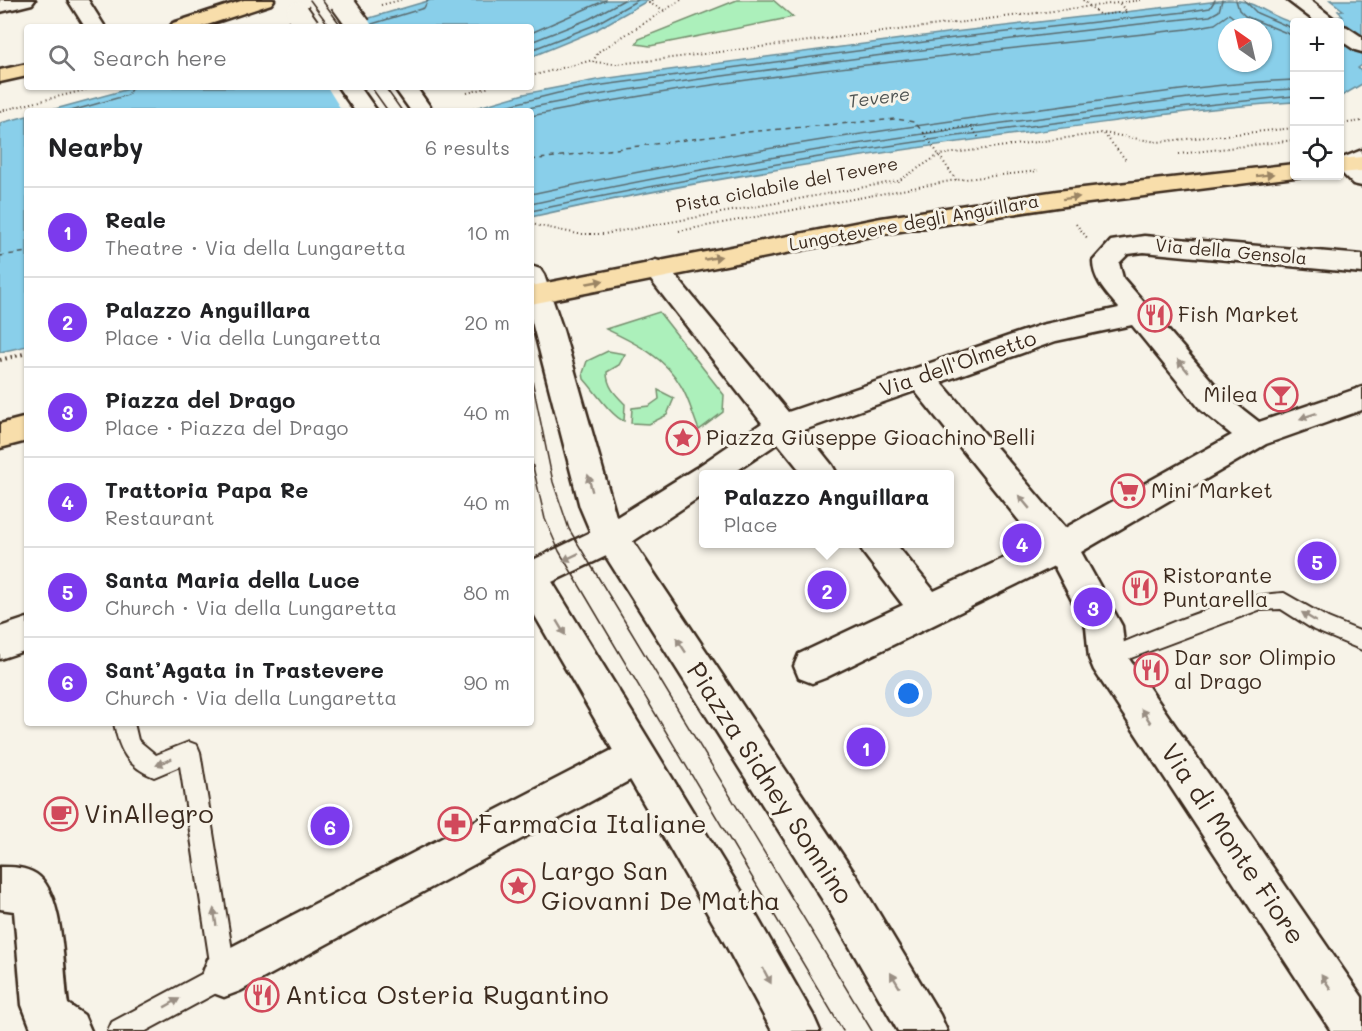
<!DOCTYPE html>
<html lang="en">
<head>
<meta charset="utf-8">
<style>
  body { margin:0; font-family:Mali,sans-serif; background:#f2f2f2; color:#202124 }
  .controls { position:absolute; right:18px; top:18px; display:grid; overflow:hidden; border-radius:6px; box-shadow:0 2px 4px #0004 }
  .controls button { width:54px; height:54px; display:grid; place-items:center; padding:0; border:0; border-bottom:2px solid #e0e0e0; background:#fff; color:#202124; font:30px sans-serif }
  .compass { position:absolute; left:1218px; top:18px; width:54px; height:54px; border-radius:50%; background:#fff; box-shadow:0 2px 4px #0004; rotate:326deg }
  .you { position:absolute; left:909px; top:694px; width:21px; height:21px; margin:-15px; border:4px solid #fff; border-radius:50%; background:#1a73e8; box-shadow:0 0 0 9px #1a73e833 }
  .badge { display:grid; place-items:center; width:39px; height:39px; border-radius:50%; background:#7c3aed; color:#fff; font-size:20px; font-weight:700 }
  .pin { position:absolute; translate:-50% -50%; border:3px solid #fff; box-shadow:0 2px 6px #0006 }
  .popup { position:absolute; left:699px; top:470px; width:255px; height:78px; box-sizing:border-box; display:grid; place-content:center; border-radius:6px; background:#fff; filter:drop-shadow(0 2px 4px #0005); font-size:20px; white-space:nowrap; color:#757577 }
  .popup b { font-size:22px; color:#202124 }
  .popup::after { content:''; position:absolute; left:50%; top:100%; margin-left:-12px; border:12px solid transparent; border-top-color:#fff }
  .list { margin:0; padding:0; list-style:none }
  h2 { display:flex; justify-content:space-between; align-items:center; height:78px; margin:0; padding:0 24px; font-size:26px }
  h2 small { font-size:20px; font-weight:400; color:#757577 }
  .list li { display:grid; grid-template-columns:39px 1fr auto; gap:18px; align-items:center; box-sizing:border-box; height:90px; padding:0 24px; border-top:2px solid #e0e0e0 }
  .list b { display:block; font-size:22px; white-space:nowrap }
  .list p { margin:0; font-size:20px; white-space:nowrap; color:#757577 }
  .list em { font-size:20px; font-style:normal; color:#757577 }
  .icon { flex:none; width:33px; height:33px; fill:none; stroke:currentColor; stroke-width:2; stroke-linecap:round; stroke-linejoin:round }
  .map { position:relative; flex:none; width:1362px; height:1031px; overflow:hidden }
  .search { position:absolute; background:#fff; box-shadow:0 2px 4px #0004; left:24px; top:24px; width:510px; height:66px; display:flex; align-items:center; gap:15px; box-sizing:border-box; padding:0 21px; border-radius:6px; color:#757577; font-size:22px }
  .panel { position:absolute; background:#fff; box-shadow:0 2px 4px #0004; left:24px; top:108px; width:510px; height:618px; border-radius:6px }
  .map>svg:first-child { display:block }
</style>
</head>
<body>
<div class="map">
<svg width="1362" height="1031" viewBox="0 0 1362 1031">
  <rect width="100%" height="100%" fill="#f7f3e8"/>
  <filter id="ink" filterUnits="userSpaceOnUse"><feTurbulence type="fractalNoise" baseFrequency=".0167" numOctaves="2"/><feDisplacementMap in="SourceGraphic" scale="12" xChannelSelector="R" yChannelSelector="G"/><feConvolveMatrix kernelMatrix="1 2 1 2 8 2 1 2 1" color-interpolation-filters="sRGB"/></filter>
  <g filter="url(#ink)">
    <path fill="#acf0bb" stroke="#748d6c" stroke-width="1.5" d="M737,0H773L793,17L650,46L636,44L639,39Z
      M659,312L724,395L723,412L699,430C693,416 689,399 681,386C665,357 635,343 606,329Z
      M608,351L625,354L619,365L607,372C607,387 616,395 625,404L624,421C612,417 594,390 584,379L583,373L587,361Z
      M658,390L674,398L667,415L649,424L631,423L632,408L649,406L659,399Z"/>
    <path fill="#89cfea" stroke="#6a8d98" stroke-width="1.5" fill-rule="evenodd" d="M431,0H649L594,31L531,57V27H339Z
      M1228,0C1258,0 1268,17 1294,23V102C1207,107 1120,121 1033,132C864,154 696,180 531,217V111H465L524,94L602,79L954,32ZM1227,27H1263V63H1227Z
      M1330,0H1362V65L1358,68L1362,72V84L1340,97V22H1305L1343,16L1338,11L1343,10Z
      M136,87H418L340,111H48Z
      M27,116V346L0,352V123Z"/>
    <path fill="#f7f3e8" d="M327,87H421L419,90L351,111H342Z"/>
    <g fill="none" stroke-linecap="round" stroke-linejoin="round">
      <path stroke="#5a6c70" stroke-width="1.5" d="M1236,0L1239,10L1245,16L1294,36
        M1244,0L1257,13L1294,29
        M372,24L424,8L428,0
        M531,33L606,0
        M531,42L589,19L624,0
        M531,50L592,26L638,0
        M71,111L128,95L132,87
        M486,111L558,93L603,85L954,38L1185,12L1210,8L1215,0
        M514,111C613,90 713,77 814,64C946,46 1078,31 1210,16L1219,11L1222,0
        M531,116C747,73 969,54 1188,29L1215,24L1229,14L1239,22L1251,27
        M531,194C700,157 870,131 1041,109C1126,98 1209,83 1294,80
        M531,204C700,167 870,140 1041,118C1126,107 1209,92 1294,89
        M531,211C782,157 1038,121 1294,96"/>
      <path stroke="#4e5351" stroke-width="1.5" stroke-dasharray="5 4.5" stroke-linecap="butt" d="M531,160L747,132L896,119L914,122L924,133
        M0,256L27,252"/>
      <g stroke="#3b2a1e" stroke-width="4">
        <path id="lane" d="M1284,593L1328,618L1362,632V650L1314,630L1281,609L1259,610L1107,667L1100,664L1097,658L1100,652C1154,631 1228,595 1284,593Z
          M114,723H134L138,740L156,755L189,742L197,745L200,752L236,975L233,984L146,1031H108L112,1022L211,969L180,766L154,777C127,766 119,750 114,723Z"/>
      </g>
      <g stroke="#3b2a1e" stroke-width="5">
        <path id="street" d="M0,0H35L32,4L0,12Z
          M68,0H88L105,27H85Z
          M1287,0H1310L1338,22H1316Z
          M1340,25L1347,27L1362,37V52L1355,50L1340,40Z
          M1362,150V186L1353,184L1340,171V159Z
          M1144,236L1362,255V273L1144,252L1128,254L1119,263L1123,278L1223,394L1259,422L1362,387V410L1266,444L1081,552L1122,626L1125,653L1362,997V1031H1331L1094,670L1089,658L1086,627L1054,566L825,678L812,683L799,678L794,666L799,654L903,605L864,554L859,544H896L934,591L1037,543L915,391L804,430L832,465L837,474H803L778,443L732,474H704V494L623,548L531,592V561L599,528L696,468L762,423L647,275L643,269L647,263L656,260L665,263L788,412L1041,325L1119,308C1107,294 1093,280 1093,261L1111,241ZM1132,325L1201,410L1232,435L1065,528L941,382L1056,341Z
          M27,618V650L0,659V627Z
          M620,746L634,752L640,765L634,778L240,991L224,997L208,991L202,975L208,959Z
          M0,867C13,867 25,867 36,874C65,893 63,973 68,1004L84,1015L91,1031H32L22,1005L14,911L0,909Z"/>
      </g>
      <g stroke="#3b2a1e" stroke-width="5">
        <path id="secondary" d="M338,87H360L377,111H355Z
          M394,87H416L433,111H411Z
          M531,266L540,269L544,275L563,330L616,516L857,877L940,1015L947,1031H898L827,907L591,533L580,507L531,318Z
          M531,562L543,567L753,910L813,1015L820,1031H772L723,940L531,609Z"/>
      </g>
      <g stroke="#3b2a1e" stroke-width="5">
        <path id="primary" d="M244,0H274L271,4L201,27H170L173,23Z
          M27,64V76L0,82V70Z
          M1362,157V171L1340,173V159Z
          M1294,164V176H1303L1057,207L881,234L531,304V286L881,218L1057,191Z
          M27,417V441L0,448V424Z"/>
      </g>
      <path stroke="#3b2a1e" stroke-width="2" stroke-dasharray="1 3" stroke-linecap="butt" d="M652,0L649,3L664,10
        M681,0L598,52L593,62L616,64L655,60L1142,0
        M1083,0L1100,15L1127,12L1119,3
        M381,5L401,0
        M531,76L593,60
        M467,93L490,87
        M0,111L97,87
        M1340,124L1362,121
        M1104,134L1126,160
        M1179,154L1294,140
        M956,180L924,133L970,126L980,139
        M531,224L578,234H604L898,181L939,155L1103,133L1157,142L1294,128
        M1076,224L1088,239
        M679,231L956,180L1038,171"/>
      <path stroke="#3b2a1e" stroke-width="4" stroke-dasharray="1.5 4" stroke-linecap="butt" d="M0,360L27,353"/>
      <use href="#lane" fill="#f7f3e8" fill-rule="evenodd"/>
      <use href="#street" fill="#f7f3e8" fill-rule="evenodd"/>
      <use href="#secondary" fill="#f7f3e8" fill-rule="evenodd"/>
      <use href="#primary" fill="#f8deab" fill-rule="evenodd"/>
      <path stroke="#3b2a1e" stroke-width="1.5" d="M310,0L330,27
        M322,0L342,27
        M371,87L388,111
        M385,87L402,111
        M531,375L553,482L569,529L872,1031
        M531,458L545,519L559,551L843,1031"/>
      <g stroke="#3b2a1e" stroke-width="26" stroke-linecap="butt">
        <path id="secondary-bridge" d="M341,1L360,27
          M298,13L308,27"/>
      </g>
      <use href="#secondary-bridge" stroke="#f7f3e8" stroke-width="22"/>
    </g>
    <defs><path id="oneway-solid" d="M-6-.8H1V-3.2L6.5 0L1 3.2V.8H-6Z" transform="scale(1.5)"/></defs>
    <g fill="#9a8464">
      <use href="#oneway-solid" transform="translate(1265 175) rotate(-7)"/>
      <use href="#oneway-solid" transform="translate(1071 198) rotate(-7)"/>
      <use href="#oneway-solid" transform="translate(713 258) rotate(-11)"/>
      <use href="#oneway-solid" transform="translate(595 282) rotate(-11)"/>
    </g>
    <g fill="#998e83">
      <use href="#oneway-solid" transform="translate(1183 366) rotate(-130)"/>
      <use href="#oneway-solid" transform="translate(1308 416) rotate(161)"/>
      <use href="#oneway-solid" transform="translate(590 483) rotate(-105)"/>
      <use href="#oneway-solid" transform="translate(1024 502) rotate(-130)"/>
      <use href="#oneway-solid" transform="translate(571 557) rotate(155)"/>
      <use href="#oneway-solid" transform="translate(1309 617) rotate(-148)"/>
      <use href="#oneway-solid" transform="translate(561 628) rotate(59)"/>
      <use href="#oneway-solid" transform="translate(681 645) rotate(-123)"/>
      <use href="#oneway-solid" transform="translate(1146 716) rotate(-124)"/>
      <use href="#oneway-solid" transform="translate(164 762) rotate(157)"/>
      <use href="#oneway-solid" transform="translate(215 917) rotate(-99)"/>
      <use href="#oneway-solid" transform="translate(767 976) rotate(62)"/>
      <use href="#oneway-solid" transform="translate(895 980) rotate(-121)"/>
      <use href="#oneway-solid" transform="translate(1326 982) rotate(-124)"/>
      <use href="#oneway-solid" transform="translate(172 1003) rotate(-29)"/>
    </g>
  </g>
  <defs>
    <g id="restaurant-ring" transform="scale(1.725)"><circle r="9.5" fill="#f7f3e8" stroke="#d1495b" stroke-width="1.5"/><path d="M-5-6h1v4h1v-4h1v4h1v-4h1v5L-1.5 .5V6h-2V.5L-5-1ZM5-6V6H3V1.5H1.5Q1.5-4 5-6Z" fill="#d1495b"/></g>
    <g id="bar-ring" transform="scale(1.725)"><circle r="9.5" fill="#f7f3e8" stroke="#d1495b" stroke-width="1.5"/><path d="M-6-5H6L.8 .8V4.5H3.5V6h-7V4.5H-.8V.8Z" fill="#d1495b"/></g>
    <g id="sight-ring" transform="scale(1.725)"><circle r="9.5" fill="#f7f3e8" stroke="#d1495b" stroke-width="1.5"/><path d="M0-6L1.8-2.2L6-1.7L2.9 1.2L3.7 5.4L0 3.3L-3.7 5.4L-2.9 1.2L-6-1.7L-1.8-2.2Z" fill="#d1495b"/></g>
    <g id="supermarket-ring" transform="scale(1.725)"><circle r="9.5" fill="#f7f3e8" stroke="#d1495b" stroke-width="1.5"/><path d="M-6-5.5h2.5l.6 2H6L4.5 2H-2.5L-4.4-4H-6ZM-1.5 3.2a1.3 1.3 0 1 0 .1 0ZM3 3.2a1.3 1.3 0 1 0 .1 0Z" fill="#d1495b"/></g>
    <g id="cafe-ring" transform="scale(1.725)"><circle r="9.5" fill="#f7f3e8" stroke="#d1495b" stroke-width="1.5"/><path d="M-5.5-4.5H6V0H3Q3 3.5 0 3.5H-2.5Q-5.5 3.5-5.5 0ZM3-3.2v2h1.7v-2ZM-6 4.5H4V6H-6Z" fill="#d1495b"/></g>
    <g id="pharmacy-ring" transform="scale(1.725)"><circle r="9.5" fill="#f7f3e8" stroke="#d1495b" stroke-width="1.5"/><path d="M-2-6h4v4h4v4h-4v4h-4v-4h-4v-4h4Z" fill="#d1495b"/></g>
  </defs>
  <g fill-rule="evenodd">
    <use href="#restaurant-ring" x="1155" y="315"/>
    <use href="#bar-ring" x="1281" y="395"/>
    <use href="#sight-ring" x="683" y="438"/>
    <use href="#supermarket-ring" x="1128" y="491"/>
    <use href="#restaurant-ring" x="1140" y="588"/>
    <use href="#restaurant-ring" x="1151" y="670"/>
    <use href="#cafe-ring" x="61" y="814"/>
    <use href="#pharmacy-ring" x="455" y="824"/>
    <use href="#sight-ring" x="518" y="886"/>
    <use href="#restaurant-ring" x="262" y="995"/>
  </g>
  <g text-anchor="middle" stroke-width="6" stroke-linejoin="round" paint-order="stroke">
    <g font-size="18" font-style="italic" fill="#4e5351" stroke="#f7f3e8">
      <text transform="translate(879 98) rotate(-7)" y="6">Tevere</text>
    </g>
    <g font-size="18" fill="#3b2a1e" stroke="#f7f3e8">
      <text transform="translate(787 185) rotate(-11)" y="6">Pista ciclabile del Tevere</text>
      <text transform="translate(914 223) rotate(-10)" y="6">Lungotevere degli Anguillara</text>
      <text transform="translate(1231 252) rotate(5)" y="6">Via della Gensola</text>
    </g>
    <g font-size="21" fill="#3b2a1e" stroke="#f7f3e8" text-anchor="start">
      <text x="1178" y="322">Fish Market</text>
      <text x="1258" y="402" text-anchor="end">Milea</text>
      <text x="706" y="445">Piazza Giuseppe Gioachino Belli</text>
      <text x="1151" y="498">Mini Market</text>
      <text x="1163" y="583">Ristorante<tspan x="1163" dy="24">Puntarella</tspan></text>
      <text x="1174" y="665">Dar sor Olimpio<tspan x="1174" dy="24">al Drago</tspan></text>
    </g>
    <g font-size="21" fill="#3b2a1e" stroke="#f7f3e8">
      <text transform="translate(958 364) rotate(-19)" y="7">Via dell'Olmetto</text>
    </g>
    <g font-size="26" fill="#3b2a1e" stroke="#f7f3e8">
      <text transform="translate(770 783) rotate(57)" y="9">Piazza Sidney Sonnino</text>
      <text transform="translate(1233 844) rotate(56)" y="9">Via di Monte Fiore</text>
    </g>
    <g font-size="26" fill="#3b2a1e" stroke="#f7f3e8" text-anchor="start">
      <text x="84" y="823">VinAllegro</text>
      <text x="478" y="833">Farmacia Italiane</text>
      <text x="541" y="880">Largo San<tspan x="541" dy="30">Giovanni De Matha</tspan></text>
      <text x="285" y="1004">Antica Osteria Rugantino</text>
    </g>
  </g>
</svg>
<div class="controls">
<button>+</button>
<button>−</button>
<button><svg class="icon" aria-label="locate" viewBox="0 0 24 24"><circle cx="12" cy="12" r="6"/><path d="M12 2v4M12 18v4M2 12h4M18 12h4"/></svg></button>
</div>
<svg class="compass" viewBox="-18 -18 36 36"><path d="M0-13l5 13h-10z" fill="#e53935"/><path d="M0 13l5-13h-10z" fill="#757577"/></svg>
<div class="you"></div>
<div class="pin badge" style="left:866px;top:747px">1</div>
<div class="pin badge" style="left:827px;top:590px">2</div>
<div class="popup"><b>Palazzo Anguillara</b>Place</div>
<div class="pin badge" style="left:1093px;top:607px">3</div>
<div class="pin badge" style="left:1022px;top:543px">4</div>
<div class="pin badge" style="left:1317px;top:561px">5</div>
<div class="pin badge" style="left:330px;top:826px">6</div>
<div class="search"><svg class="icon" aria-label="search" viewBox="0 0 24 24"><circle cx="10" cy="10" r="6"/><path d="M15 15l6 6"/></svg>Search here</div>
<section class="panel">
<h2>Nearby<small>6 results</small></h2>
<ul class="list">
<li><span class="badge">1</span><div><b>Reale</b><p>Theatre · Via della Lungaretta</p></div><em>10 m</em></li>
<li><span class="badge">2</span><div><b>Palazzo Anguillara</b><p>Place · Via della Lungaretta</p></div><em>20 m</em></li>
<li><span class="badge">3</span><div><b>Piazza del Drago</b><p>Place · Piazza del Drago</p></div><em>40 m</em></li>
<li><span class="badge">4</span><div><b>Trattoria Papa Re</b><p>Restaurant</p></div><em>40 m</em></li>
<li><span class="badge">5</span><div><b>Santa Maria della Luce</b><p>Church · Via della Lungaretta</p></div><em>80 m</em></li>
<li><span class="badge">6</span><div><b>Sant’Agata in Trastevere</b><p>Church · Via della Lungaretta</p></div><em>90 m</em></li>
</ul>
</section>
</div>
</body>
</html>
